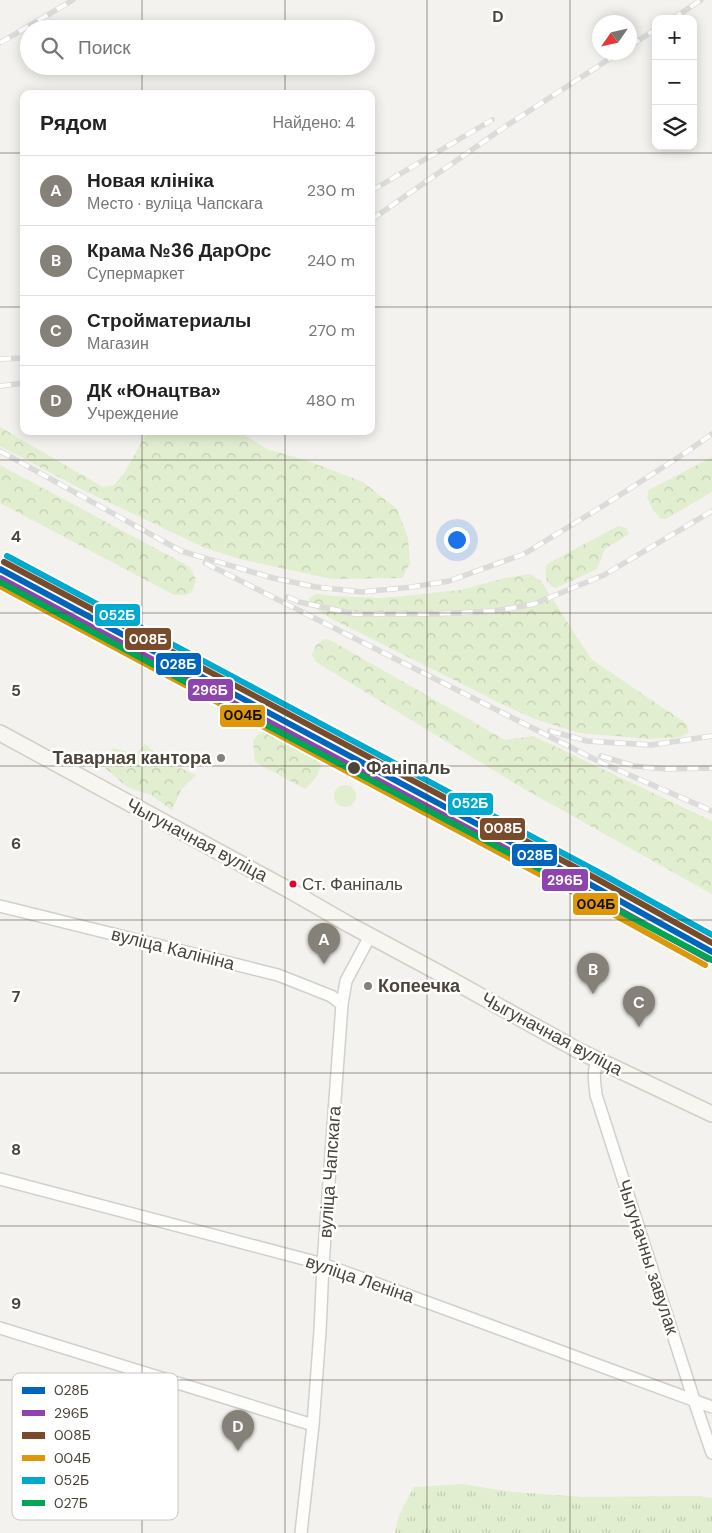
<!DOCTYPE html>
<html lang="ru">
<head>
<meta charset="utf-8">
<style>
  body { margin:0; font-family:"DM Sans",sans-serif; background:#f6f6f6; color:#222 }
  .controls { position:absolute; right:15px; top:15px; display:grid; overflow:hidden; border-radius:10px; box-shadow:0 2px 12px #0003 }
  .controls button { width:45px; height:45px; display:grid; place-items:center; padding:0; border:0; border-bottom:1px solid #e0e0e0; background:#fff; color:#222; font:25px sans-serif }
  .compass { position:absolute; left:592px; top:15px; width:45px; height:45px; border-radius:50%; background:#fff; box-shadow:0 2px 12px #0003; rotate:236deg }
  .you { position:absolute; left:456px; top:539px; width:18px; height:18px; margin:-12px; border:4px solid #fff; border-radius:50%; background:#1a73e8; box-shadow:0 0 0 8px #1a73e833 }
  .badge { display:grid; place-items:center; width:32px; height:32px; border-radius:50%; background:#868178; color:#fff; font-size:16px; font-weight:700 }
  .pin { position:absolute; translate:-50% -41px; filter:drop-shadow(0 1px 2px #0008) }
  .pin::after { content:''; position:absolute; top:26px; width:18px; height:15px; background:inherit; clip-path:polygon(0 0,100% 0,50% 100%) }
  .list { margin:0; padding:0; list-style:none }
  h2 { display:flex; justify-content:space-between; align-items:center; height:65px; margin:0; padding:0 20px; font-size:21px }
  h2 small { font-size:16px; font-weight:400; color:#767676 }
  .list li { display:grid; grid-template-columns:32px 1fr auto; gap:15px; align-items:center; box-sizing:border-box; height:70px; padding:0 20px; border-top:1px solid #e0e0e0 }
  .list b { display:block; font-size:19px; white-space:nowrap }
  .list p { margin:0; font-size:16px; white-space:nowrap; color:#767676 }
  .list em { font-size:16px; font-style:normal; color:#767676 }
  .icon { flex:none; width:28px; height:28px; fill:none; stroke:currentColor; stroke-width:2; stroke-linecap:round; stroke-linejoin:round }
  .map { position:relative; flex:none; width:712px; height:1533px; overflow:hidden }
  .search { position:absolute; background:#fff; box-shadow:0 2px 12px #0003; left:20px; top:20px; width:355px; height:55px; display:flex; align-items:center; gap:12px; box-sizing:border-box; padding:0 18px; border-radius:28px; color:#767676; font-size:19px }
  .panel { position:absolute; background:#fff; box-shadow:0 2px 12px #0003; left:20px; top:90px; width:355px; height:345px; border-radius:10px }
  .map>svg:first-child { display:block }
</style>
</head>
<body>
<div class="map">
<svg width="712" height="1533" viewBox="0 0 712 1533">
  <defs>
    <pattern id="forest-crowns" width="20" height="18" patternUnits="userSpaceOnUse" patternTransform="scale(1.25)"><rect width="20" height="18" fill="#e1eecf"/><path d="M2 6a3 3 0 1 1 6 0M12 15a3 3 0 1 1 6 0" fill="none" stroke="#c3cdb2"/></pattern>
    <pattern id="park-tufts" width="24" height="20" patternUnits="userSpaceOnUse" patternTransform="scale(1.25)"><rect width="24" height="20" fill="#e1eecf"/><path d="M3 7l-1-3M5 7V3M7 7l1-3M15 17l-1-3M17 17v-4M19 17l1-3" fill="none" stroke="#c3cdb2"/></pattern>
  </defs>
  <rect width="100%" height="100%" fill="#f4f2ee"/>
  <path fill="#e1eecf" d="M334 796a11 11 0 1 1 22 0a11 11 0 1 1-22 0Z"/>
  <path fill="url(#forest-crowns)" d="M0,427L103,487L114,485L125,472L145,436L150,431H238L267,449L308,461L363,482L397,509L408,538L410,563L402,578L332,579L244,560L205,548L85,491L0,446Z
    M712,457V492L666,519H661L653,510L647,497L649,490Z
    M0,465L190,567L196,580L192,592L185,595H174L0,503Z
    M618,526L626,528L629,534L605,549L597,569L556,588C545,585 544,574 547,564Z
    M530,574L541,581L591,659L687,724L689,733L680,737L651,739L579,733L535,719L506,706L332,619L310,605L309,598L316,594L334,596L383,598L460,590L505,578Z
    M324,639L330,640L505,740L533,736L712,821V894L526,790L316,662L312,655L316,645Z
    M265,731L320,761C322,772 313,782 305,789L255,762L253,741L257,735Z
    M145,744L168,763L196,775L181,790L172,810L151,795L127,787L103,766L113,748L135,754Z"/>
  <path fill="url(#park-tufts)" d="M462,1484L514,1492L583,1497L700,1496L712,1498V1533H395L399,1515L414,1487Z"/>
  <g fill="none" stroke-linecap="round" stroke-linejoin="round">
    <g stroke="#d2d0cb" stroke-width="14">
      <path id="street" d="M0,906L278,975L331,996L342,1004
        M598,1060C592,1072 595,1083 596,1095L694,1400L712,1453
        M0,1179L323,1264L712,1407
        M0,1328L313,1425
        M301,1533L313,1425L320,1331L323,1264L342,1004L346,981L370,936"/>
    </g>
    <g stroke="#d3cfc5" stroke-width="18">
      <path id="secondary" d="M0,733L289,890L348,924L441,974L581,1052L712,1114"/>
    </g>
    <use href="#street" stroke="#fdfdfc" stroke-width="11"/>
    <use href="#secondary" stroke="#f7f6f1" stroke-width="15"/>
    <g stroke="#dbdbda" stroke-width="5.5">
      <path id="rail" d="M672,19L701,0
        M0,43L73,0
        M630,46L656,29
        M371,191L492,120
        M371,220L506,126L620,52
        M0,359L24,358
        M0,386L24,383
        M0,451L181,551L273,578L316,587L362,592L412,587L449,581L524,554L606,504L685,453L712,434
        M205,563L602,763L712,811
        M288,597L299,602L355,614H435L495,611L534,604L604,575L712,511
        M550,731L587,741L651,745L712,736
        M601,756L634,766L666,769L712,768"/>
    </g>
    <use href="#rail" stroke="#fff" stroke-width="4" stroke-dasharray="11" stroke-linecap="butt"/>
    <g stroke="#fff" stroke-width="10">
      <path id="rail-1" d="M0,569L593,886L712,952"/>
    </g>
    <g stroke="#fff" stroke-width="10">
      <path id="rail-2" d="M0,578L589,893L708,959"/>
    </g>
    <g stroke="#fff" stroke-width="10">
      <path id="rail-3" d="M4,562L597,879L712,943"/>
    </g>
    <g stroke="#fff" stroke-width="10">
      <path id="rail-4" d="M0,586L586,899L705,965"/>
    </g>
    <g stroke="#fff" stroke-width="10">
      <path id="rail-5" d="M7,556L600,873L712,935"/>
    </g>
    <g stroke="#fff" stroke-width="10">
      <path id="rail-6" d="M0,582L232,707L712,960"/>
    </g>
    <use href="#rail-1" stroke="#0065bd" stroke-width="6"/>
    <use href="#rail-2" stroke="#8e44ad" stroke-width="6"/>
    <use href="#rail-3" stroke="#7a4b2a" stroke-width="6"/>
    <use href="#rail-4" stroke="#dd9709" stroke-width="6"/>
    <use href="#rail-5" stroke="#00a9ce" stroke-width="6"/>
    <use href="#rail-6" stroke="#00a651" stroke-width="6"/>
  </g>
  <path fill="none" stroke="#4b4439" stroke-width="1" stroke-opacity="0.55" d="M142,0V29M285,0V29M427,0V1533M570,0V1533M142,66V94M285,66V94M0,153H24M371,153H712M0,307H24M371,307H712M142,431V1533M285,431V1533M0,460H712M0,613H712M0,766H712M0,920H712M0,1073H712M0,1226H712M0,1380H712"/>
  <g fill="#868178" stroke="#fff" stroke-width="2">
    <circle cx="221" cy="758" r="5"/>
    <circle cx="368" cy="986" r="5"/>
  </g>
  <circle fill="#4b4439" stroke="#fff" stroke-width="2" cx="354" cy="768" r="7"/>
  <circle fill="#e4002b" stroke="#fff" stroke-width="2" cx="293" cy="884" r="4.5"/>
  <g text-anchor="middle" stroke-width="5" stroke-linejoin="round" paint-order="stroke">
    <g font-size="17" fill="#4b4439" stroke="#fff" text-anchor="start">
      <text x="302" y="890">Ст. Фаніпаль</text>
    </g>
    <g font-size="18" font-weight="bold" fill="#4b4439" stroke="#fff" text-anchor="end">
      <text x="211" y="764">Таварная кантора</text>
      <text x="378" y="992" text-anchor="start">Копеечка</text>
    </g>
    <g font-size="18" font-weight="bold" fill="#4b4439" stroke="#fff" text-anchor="start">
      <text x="366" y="774">Фаніпаль</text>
    </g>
    <g font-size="18" fill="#4b4439" stroke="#fff">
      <text transform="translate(197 840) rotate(28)" y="6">Чыгуначная вуліца</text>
      <text transform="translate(173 949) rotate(14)" y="6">вуліца Калініна</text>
      <text transform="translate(552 1034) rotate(28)" y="6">Чыгуначная вуліца</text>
      <text transform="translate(330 1172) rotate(-86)" y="6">вуліца Чапскага</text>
      <text transform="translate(648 1257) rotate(72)" y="6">Чыгуначны завулак</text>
      <text transform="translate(360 1279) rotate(19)" y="6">вуліца Леніна</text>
    </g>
  </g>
  <rect x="12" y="1373" width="166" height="147" rx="8" fill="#fff" stroke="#c9c7c4" stroke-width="1"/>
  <rect x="22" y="1387" width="23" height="7" fill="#0065bd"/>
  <rect x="22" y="1410" width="23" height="6" fill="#8e44ad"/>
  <rect x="22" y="1432" width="23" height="7" fill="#7a4b2a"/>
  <rect x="22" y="1455" width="23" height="6" fill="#dd9709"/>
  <rect x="22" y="1477" width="23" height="7" fill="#00a9ce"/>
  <rect x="22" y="1500" width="23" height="6" fill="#00a651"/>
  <g font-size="14" fill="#4b4439">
    <text x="54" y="1395">028Б</text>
    <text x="54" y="1418">296Б</text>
    <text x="54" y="1440">008Б</text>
    <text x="54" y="1463">004Б</text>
    <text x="54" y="1485">052Б</text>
    <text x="54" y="1508">027Б</text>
  </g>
  <g font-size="16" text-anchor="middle" font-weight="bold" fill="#4b4439" stroke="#fff" stroke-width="5" stroke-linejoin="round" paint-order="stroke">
    <text x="498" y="22">D</text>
    <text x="16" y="542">4</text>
    <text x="16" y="696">5</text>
    <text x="16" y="849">6</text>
    <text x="16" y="1002">7</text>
    <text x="16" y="1155">8</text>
    <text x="16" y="1309">9</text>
  </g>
  <g stroke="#fff" stroke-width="2">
    <rect x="94" y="603" width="47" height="24" rx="5" fill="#00a9ce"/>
    <rect x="124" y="627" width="48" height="24" rx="5" fill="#7a4b2a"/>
    <rect x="155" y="652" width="47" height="24" rx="5" fill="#0065bd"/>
    <rect x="187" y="678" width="47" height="24" rx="5" fill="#8e44ad"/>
    <rect x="219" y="704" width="47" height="24" rx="5" fill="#dd9709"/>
    <rect x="447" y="792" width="47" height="24" rx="5" fill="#00a9ce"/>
    <rect x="479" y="817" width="47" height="24" rx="5" fill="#7a4b2a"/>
    <rect x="511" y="843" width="47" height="24" rx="5" fill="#0065bd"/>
    <rect x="541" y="868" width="48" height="24" rx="5" fill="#8e44ad"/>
    <rect x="572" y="892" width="47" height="24" rx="5" fill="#dd9709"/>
  </g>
  <g font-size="14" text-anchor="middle" font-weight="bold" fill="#fff">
    <text x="117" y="620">052Б</text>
    <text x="148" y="644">008Б</text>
    <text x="178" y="669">028Б</text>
    <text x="210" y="695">296Б</text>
    <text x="470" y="808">052Б</text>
    <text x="503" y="833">008Б</text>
    <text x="535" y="860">028Б</text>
    <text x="565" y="885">296Б</text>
  </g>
  <g font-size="14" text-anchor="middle" font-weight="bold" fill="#111">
    <text x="243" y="720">004Б</text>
    <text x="596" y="909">004Б</text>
  </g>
</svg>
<div class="controls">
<button>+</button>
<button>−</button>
<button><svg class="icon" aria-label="layers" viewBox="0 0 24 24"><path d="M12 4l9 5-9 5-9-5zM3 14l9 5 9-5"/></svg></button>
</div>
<svg class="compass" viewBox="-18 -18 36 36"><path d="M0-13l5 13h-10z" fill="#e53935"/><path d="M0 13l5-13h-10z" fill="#767676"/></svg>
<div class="you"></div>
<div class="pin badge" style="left:324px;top:964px">A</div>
<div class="pin badge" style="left:593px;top:994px">B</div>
<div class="pin badge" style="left:639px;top:1027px">C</div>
<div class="pin badge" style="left:238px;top:1451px">D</div>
<div class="search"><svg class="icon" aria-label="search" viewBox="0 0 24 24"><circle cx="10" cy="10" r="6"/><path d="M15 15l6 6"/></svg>Поиск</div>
<section class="panel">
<h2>Рядом<small>Найдено: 4</small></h2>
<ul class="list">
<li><span class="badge">A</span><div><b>Новая клініка</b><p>Место · вуліца Чапскага</p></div><em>230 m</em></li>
<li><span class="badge">B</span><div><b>Крама №36 ДарОрс</b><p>Супермаркет</p></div><em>240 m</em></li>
<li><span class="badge">C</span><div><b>Стройматериалы</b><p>Магазин</p></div><em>270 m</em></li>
<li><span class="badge">D</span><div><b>ДК «Юнацтва»</b><p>Учреждение</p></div><em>480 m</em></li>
</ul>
</section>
</div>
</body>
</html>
